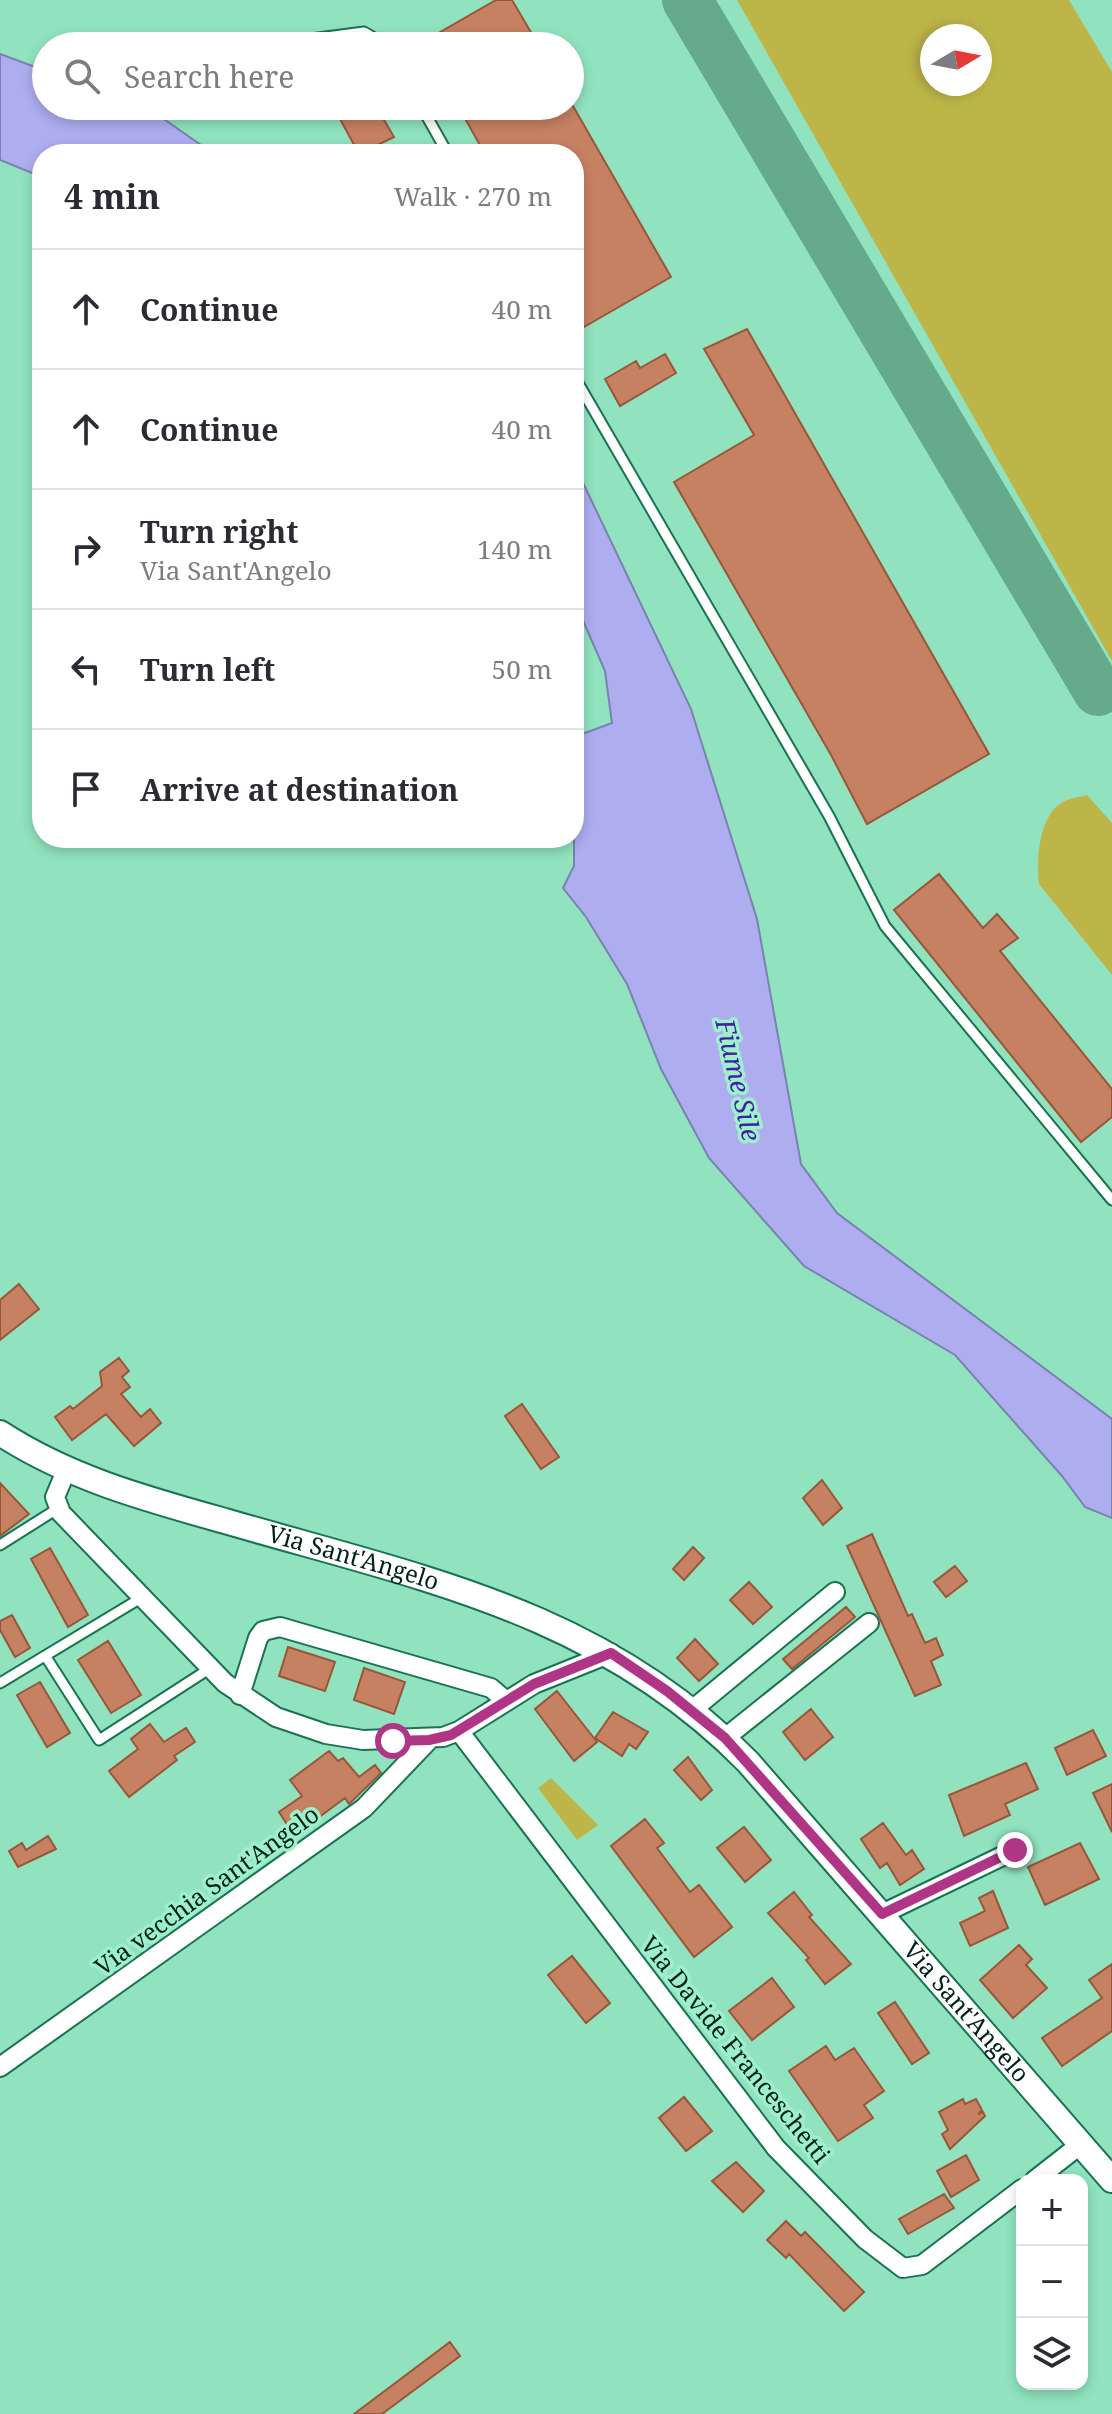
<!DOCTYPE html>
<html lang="en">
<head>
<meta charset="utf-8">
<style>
  body { margin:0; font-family:"Noto Serif",serif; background:#f7f7f7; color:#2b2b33 }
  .controls { position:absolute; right:24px; bottom:24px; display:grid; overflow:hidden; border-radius:16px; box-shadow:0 4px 12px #0003 }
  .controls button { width:72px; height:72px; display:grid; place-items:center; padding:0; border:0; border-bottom:2px solid #e1e1e2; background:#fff; color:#2b2b33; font:40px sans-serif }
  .compass { position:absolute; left:920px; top:24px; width:72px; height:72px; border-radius:50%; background:#fff; box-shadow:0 4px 12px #0003; rotate:80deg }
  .stop { position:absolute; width:24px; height:24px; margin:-18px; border:6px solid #b13586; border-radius:50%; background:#fff }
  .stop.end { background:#b13586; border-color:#fff; box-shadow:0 2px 8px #0008 }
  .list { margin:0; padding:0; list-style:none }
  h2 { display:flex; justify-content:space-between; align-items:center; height:104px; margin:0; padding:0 32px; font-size:34px }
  h2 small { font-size:26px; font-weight:400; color:#7c7c81 }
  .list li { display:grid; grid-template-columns:52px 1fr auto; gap:24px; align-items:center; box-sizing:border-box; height:120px; padding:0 32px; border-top:2px solid #e1e1e2 }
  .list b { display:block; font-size:30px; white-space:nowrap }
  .list p { margin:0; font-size:26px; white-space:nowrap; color:#7c7c81 }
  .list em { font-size:26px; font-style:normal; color:#7c7c81 }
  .icon { flex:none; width:44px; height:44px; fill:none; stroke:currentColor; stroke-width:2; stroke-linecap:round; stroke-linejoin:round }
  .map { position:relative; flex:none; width:1112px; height:2414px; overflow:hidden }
  .search { position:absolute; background:#fff; box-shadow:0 4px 12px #0003; left:32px; top:32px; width:552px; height:88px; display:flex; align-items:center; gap:20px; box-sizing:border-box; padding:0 28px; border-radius:44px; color:#7c7c81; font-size:30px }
  .panel { position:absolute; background:#fff; box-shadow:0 4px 12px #0003; left:32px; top:144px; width:552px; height:704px; border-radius:32px }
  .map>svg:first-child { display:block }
</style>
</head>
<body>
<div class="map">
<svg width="1112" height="2414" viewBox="0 0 1112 2414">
  <rect width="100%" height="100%" fill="#90e3be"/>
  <path fill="#beb549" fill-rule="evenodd" d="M737,0H1069L1112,72V661ZM980,36V84H932V36Z
    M1087,795L1112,823V975L1039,884C1036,861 1039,814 1063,802C1070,798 1080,797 1087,795Z
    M551,1778L598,1825L577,1840L538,1788Z"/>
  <path fill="#adadf0" stroke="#7983af" stroke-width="2" d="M0,54L46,71V106H145L214,154H42V177L0,160Z
    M574,464L691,709L757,919L801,1164L837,1213L1112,1419V1518L1085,1507L1062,1476L955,1355L804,1266L709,1158L661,1069L627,984L586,917L563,888L574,866V737L612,723L605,671L574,600Z"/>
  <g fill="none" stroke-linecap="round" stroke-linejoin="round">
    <path stroke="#66aa8c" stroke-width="50" d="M687,0L1098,691"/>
  </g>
  <path fill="#c68162" stroke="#985739" stroke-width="2" d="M496,0H512L539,46H416Z
    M333,106H376L394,137L359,154Z
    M458,106H573L671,277L584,327L574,310V154H485Z
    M747,329L989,754L867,824L831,755L674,482L754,435L704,349Z
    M665,354L676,373L620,406L605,379L636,361L640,368Z
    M939,874L983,928L997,914L1018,938L1000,951L1112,1089V1117L1081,1142L894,910Z
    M19,1284L39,1309L0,1340V1300Z
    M119,1358L129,1371L122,1377L130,1387L121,1394L141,1417L150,1409L161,1423L134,1446L106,1414L72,1440L55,1417L70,1406L73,1409L102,1386L100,1372Z
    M522,1404L559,1457L541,1469L505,1416Z
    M822,1480L842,1508L823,1525L803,1498Z
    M0,1483L29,1514L0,1536Z
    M872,1534L908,1616L912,1614L925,1643L936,1638L943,1655L931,1661L941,1685L915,1696L847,1546Z
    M693,1547L704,1558L684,1580L673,1569Z
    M50,1548L88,1615L68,1627L31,1559Z
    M955,1566L967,1581L946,1597L934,1582Z
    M749,1582L772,1607L753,1624L730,1600Z
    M846,1607L855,1617L792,1669L783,1659Z
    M12,1615L30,1648L15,1657L0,1630V1621Z
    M695,1639L718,1664L699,1681L677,1658Z
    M108,1641L141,1695L111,1713L78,1660Z
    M288,1647L335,1662L325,1691L279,1676Z
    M364,1668L405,1682L394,1714L354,1700Z
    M40,1682L70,1733L47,1747L17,1695Z
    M557,1691L597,1742L574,1761L535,1709Z
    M811,1709L833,1737L805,1760L783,1732Z
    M613,1712L648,1732L636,1749L629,1744L622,1756L595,1738Z
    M150,1724L164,1742L186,1728L195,1742L174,1756L177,1760L129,1797L109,1771L138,1749L131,1739Z
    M1093,1730L1106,1756L1067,1775L1055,1748Z
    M329,1751L338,1761L343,1758L359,1777L375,1765L381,1773L349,1804L345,1798L307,1826L300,1817L288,1826L279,1812L302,1796L290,1780Z
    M688,1757L712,1790L701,1800L674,1770Z
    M1026,1763L1038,1789L1005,1804L1010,1815L964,1836L949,1795Z
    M1112,1784V1832L1093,1793Z
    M645,1819L664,1843L657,1848L690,1892L699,1885L732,1927L694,1957L611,1846Z
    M883,1823L906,1855L912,1850L924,1869L900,1885L887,1863L880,1868L861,1839Z
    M744,1827L771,1860L745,1882L717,1848Z
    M48,1836L56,1849L18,1867L9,1851L22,1843L26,1850Z
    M1080,1843L1099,1879L1045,1905L1028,1867Z
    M993,1891L1008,1928L970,1946L960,1923L985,1911L979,1898Z
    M794,1892L812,1915L809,1917L851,1964L825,1984L806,1960L809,1958L768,1913Z
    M1019,1945L1032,1959L1026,1965L1047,1988L1013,2018L980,1980Z
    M572,1956L610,2003L586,2023L548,1975Z
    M1112,1964V2031L1062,2066L1042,2038L1102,1998L1089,1980Z
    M772,1978L794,2007L752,2040L729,2011Z
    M895,2002L929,2053L912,2064L878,2013Z
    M826,2046L835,2060L854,2048L884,2091L864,2105L873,2118L838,2141L789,2071Z
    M684,2097L712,2131L686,2151L659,2118Z
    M963,2099L965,2104L976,2099L982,2110L978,2114L983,2112L985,2116L950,2149L942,2134L948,2130L939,2112Z
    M966,2155L979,2180L951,2197L937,2171Z
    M736,2162L764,2191L743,2212L712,2181Z
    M944,2194L954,2208L908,2234L899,2219Z
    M786,2221L801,2236L805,2232L864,2292L844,2311L789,2254L786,2258L767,2240Z
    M450,2342L460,2356L382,2414H354Z"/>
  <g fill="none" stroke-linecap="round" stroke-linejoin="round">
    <g stroke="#187353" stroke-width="13">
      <path id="lane" d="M257,46L364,32L388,46
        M421,106L448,154
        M574,376L829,816L885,926L1112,1200
        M0,1545L57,1509
        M46,1657L99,1740L209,1669
        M0,1683L141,1598"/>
    </g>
    <g stroke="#187353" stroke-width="22">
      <path id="street" d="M66,1471L55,1497L61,1513L225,1683L276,1717L326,1734L363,1740L443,1737L459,1731L534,1684L611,1653
        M240,1695L258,1638L263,1631L280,1627L491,1688L506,1701
        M692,1710L835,1592
        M459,1731L776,2148L865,2239L903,2268L922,2265L1022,2189
        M725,1738L869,1623
        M882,1914L1015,1850
        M0,2067L364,1808L429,1740
        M1035,2180L1081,2144"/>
    </g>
    <g stroke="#187353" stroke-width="28">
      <g id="secondary">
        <path id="s1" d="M0,1433C69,1478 146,1499 225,1521C420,1578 600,1611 748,1762L1112,2180"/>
      </g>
    </g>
    <use href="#lane" stroke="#fff" stroke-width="9"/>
    <use href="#street" stroke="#fff" stroke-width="18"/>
    <use href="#secondary" stroke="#fff" stroke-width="24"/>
  </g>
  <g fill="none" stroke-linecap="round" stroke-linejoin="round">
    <path stroke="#b13586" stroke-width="10" d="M393,1741L429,1740L451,1735L534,1684L611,1653L667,1691L725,1738L882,1914L1015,1850"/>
  </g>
  <g text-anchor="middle" stroke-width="7" stroke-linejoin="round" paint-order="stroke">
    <g font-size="24" fill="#002216" stroke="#9df0cb">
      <text dy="8" stroke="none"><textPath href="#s1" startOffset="376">Via Sant'Angelo</textPath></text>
      <text transform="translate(207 1891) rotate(-36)" y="8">Via vecchia Sant'Angelo</text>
      <text dy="8" stroke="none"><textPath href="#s1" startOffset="1158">Via Sant'Angelo</textPath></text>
      <text transform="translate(735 2050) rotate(51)" y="8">Via Davide Franceschetti</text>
    </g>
    <g font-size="26" font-style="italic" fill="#4121a1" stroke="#9df0cb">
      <text transform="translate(738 1080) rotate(77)" y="9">Fiume Sile</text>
    </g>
  </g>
</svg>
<div class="controls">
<button>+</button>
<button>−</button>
<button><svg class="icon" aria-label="layers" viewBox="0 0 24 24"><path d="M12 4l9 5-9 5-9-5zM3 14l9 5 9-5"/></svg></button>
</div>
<svg class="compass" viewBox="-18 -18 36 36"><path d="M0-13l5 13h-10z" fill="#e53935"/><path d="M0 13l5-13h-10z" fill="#7c7c81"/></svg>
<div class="stop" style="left:393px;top:1741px"></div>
<div class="stop end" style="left:1015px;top:1850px"></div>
<div class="search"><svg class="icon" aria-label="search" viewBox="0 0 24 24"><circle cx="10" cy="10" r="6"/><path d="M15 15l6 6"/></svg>Search here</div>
<section class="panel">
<h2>4 min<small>Walk · 270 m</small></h2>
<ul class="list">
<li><svg class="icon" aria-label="ahead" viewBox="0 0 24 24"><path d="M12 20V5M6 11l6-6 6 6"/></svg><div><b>Continue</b></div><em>40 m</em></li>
<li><svg class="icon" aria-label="ahead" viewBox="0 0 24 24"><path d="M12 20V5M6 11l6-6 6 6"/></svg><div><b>Continue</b></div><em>40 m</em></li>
<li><svg class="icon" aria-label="right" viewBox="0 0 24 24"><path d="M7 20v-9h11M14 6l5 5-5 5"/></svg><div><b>Turn right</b><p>Via Sant'Angelo</p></div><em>140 m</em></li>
<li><svg class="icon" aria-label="left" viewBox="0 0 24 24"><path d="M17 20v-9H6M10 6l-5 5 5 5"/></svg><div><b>Turn left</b></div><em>50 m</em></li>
<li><svg class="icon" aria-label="arrive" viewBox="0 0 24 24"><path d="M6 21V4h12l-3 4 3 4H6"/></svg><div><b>Arrive at destination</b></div></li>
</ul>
</section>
</div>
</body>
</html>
